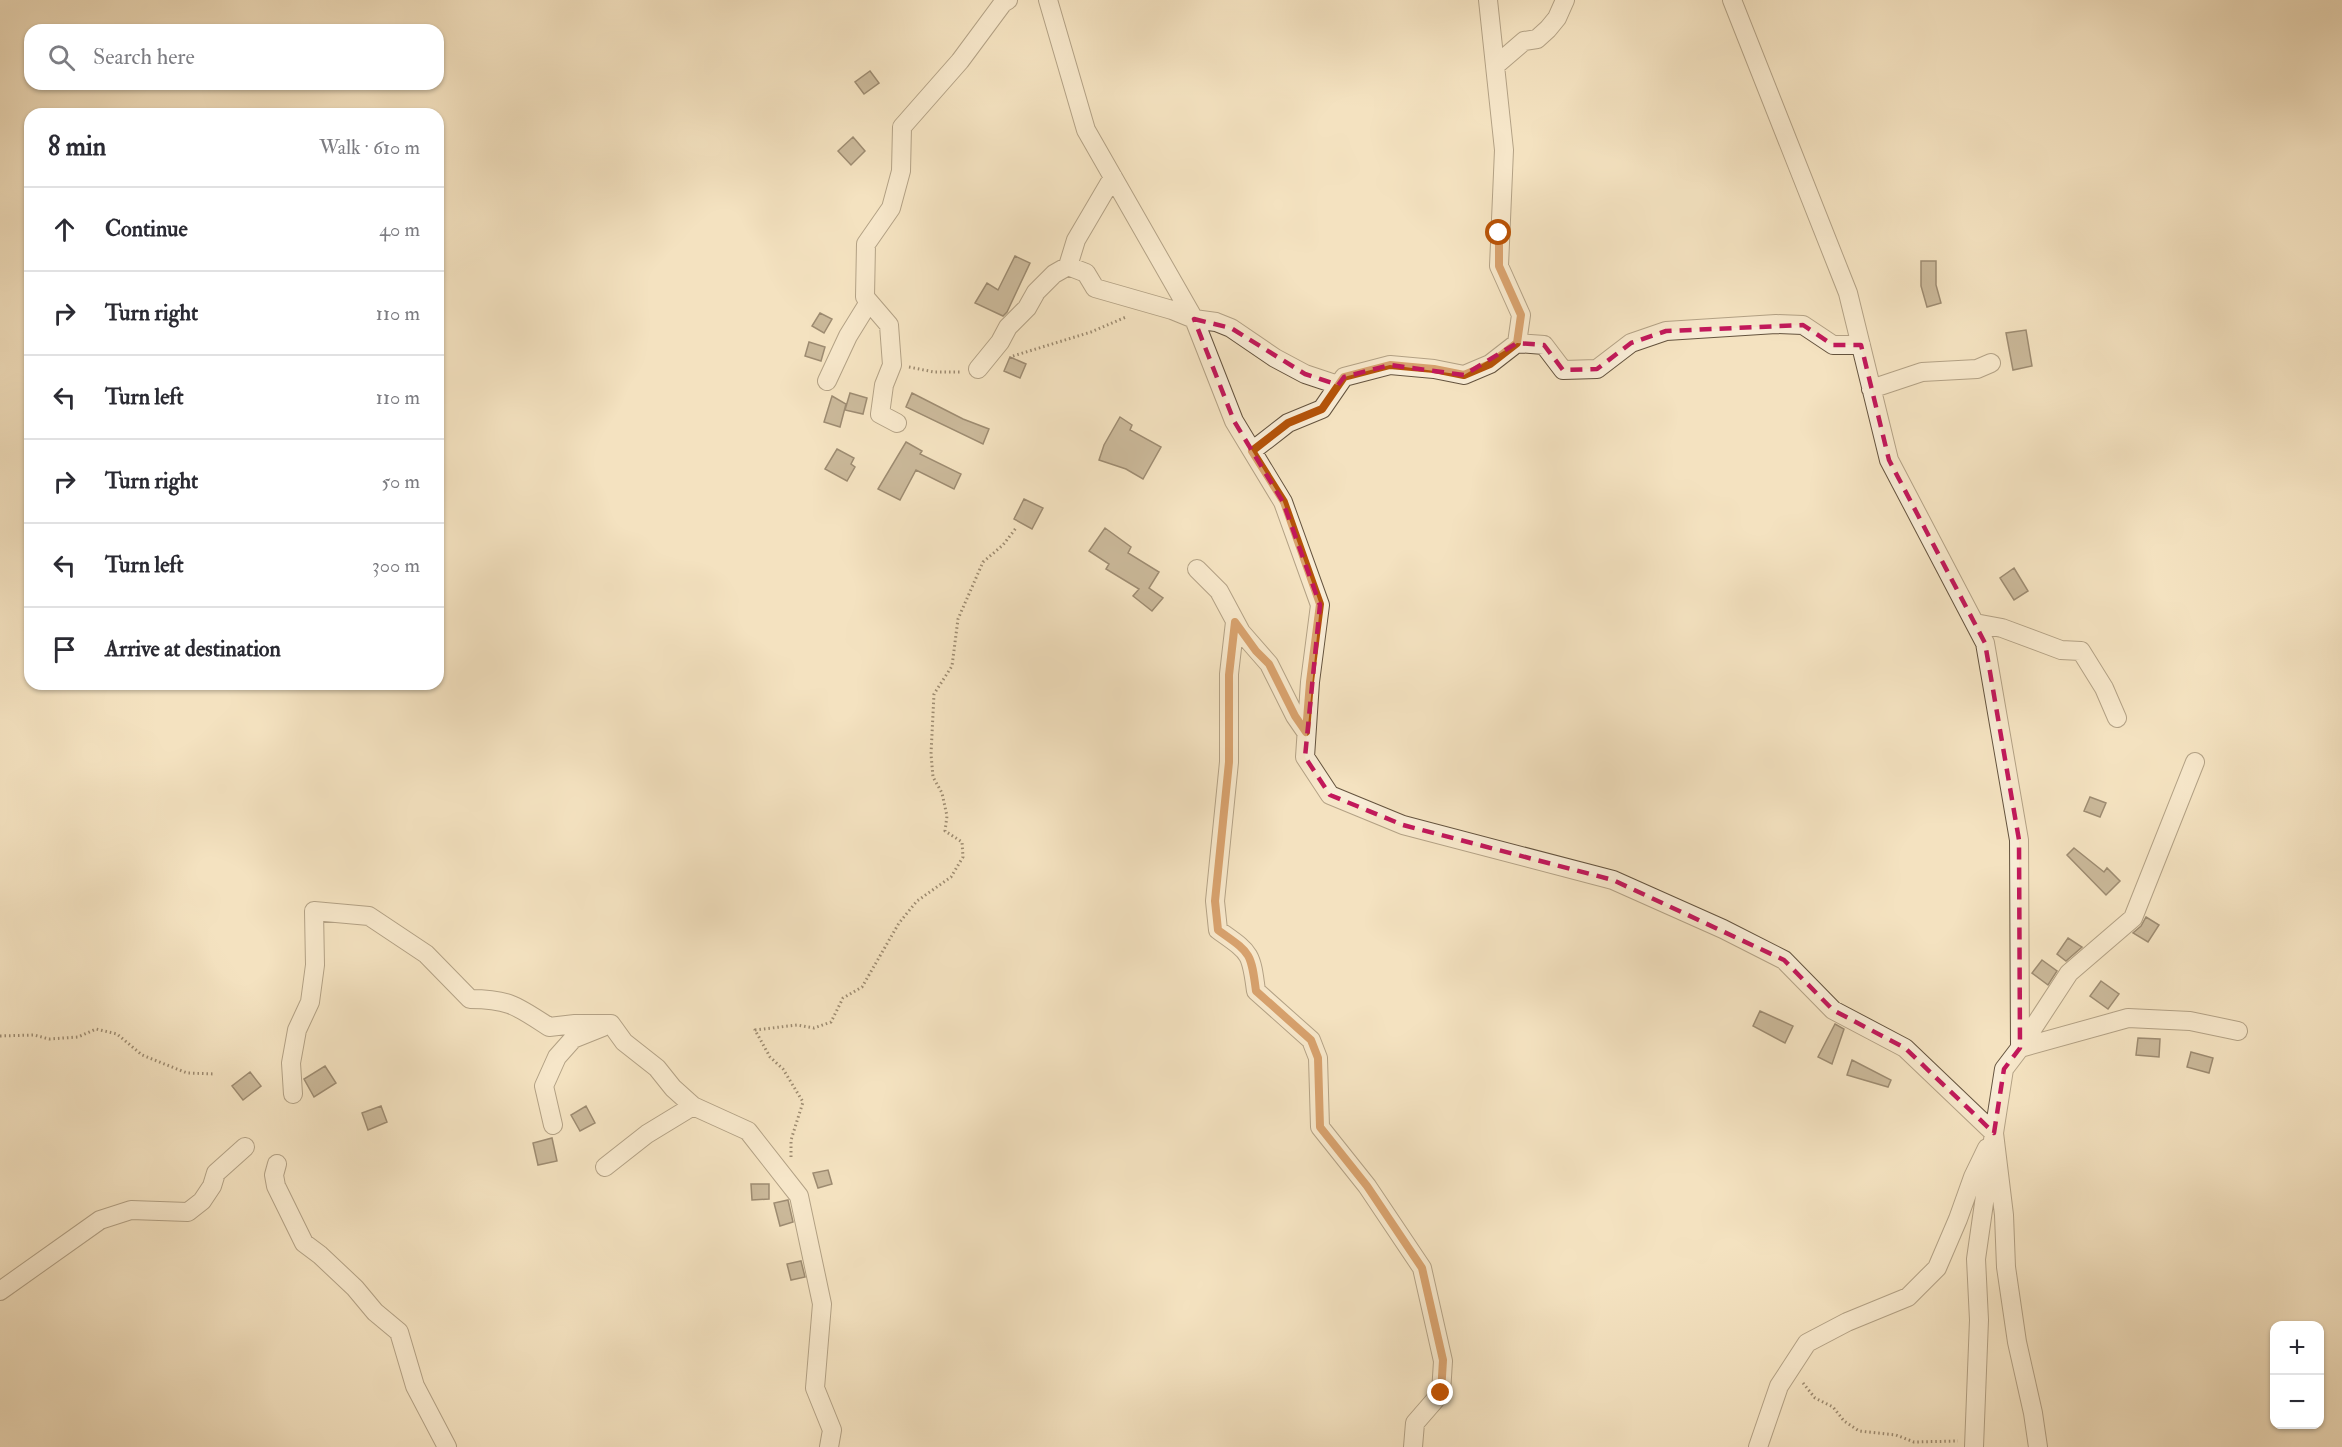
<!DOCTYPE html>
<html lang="en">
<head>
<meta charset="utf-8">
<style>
  body { margin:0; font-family:"IM FELL Double Pica",serif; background:#f2f2f3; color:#2b2b33 }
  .controls { position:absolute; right:18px; bottom:18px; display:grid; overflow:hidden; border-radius:12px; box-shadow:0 2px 4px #0004 }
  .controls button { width:54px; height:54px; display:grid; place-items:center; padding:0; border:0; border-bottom:2px solid #e1e1e2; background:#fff; color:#2b2b33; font:30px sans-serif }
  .stop { position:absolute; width:18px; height:18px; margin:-14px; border:4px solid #b45309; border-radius:50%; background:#fff }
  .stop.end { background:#b45309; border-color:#fff; box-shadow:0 2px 6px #0008 }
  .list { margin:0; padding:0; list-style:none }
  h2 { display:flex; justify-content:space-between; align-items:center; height:78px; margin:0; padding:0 24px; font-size:26px }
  h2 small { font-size:20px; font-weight:400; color:#7c7c81 }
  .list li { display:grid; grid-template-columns:39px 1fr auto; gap:18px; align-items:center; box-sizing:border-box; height:84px; padding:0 24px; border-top:2px solid #e1e1e2 }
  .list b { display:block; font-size:22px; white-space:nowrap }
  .list em { font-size:20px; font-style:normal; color:#7c7c81 }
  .icon { flex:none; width:33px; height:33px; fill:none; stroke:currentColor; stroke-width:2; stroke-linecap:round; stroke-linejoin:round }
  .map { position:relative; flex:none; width:2342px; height:1447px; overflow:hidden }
  .search { position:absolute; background:#fff; box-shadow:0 2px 4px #0004; left:24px; top:24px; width:420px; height:66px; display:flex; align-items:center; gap:15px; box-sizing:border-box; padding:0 21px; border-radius:18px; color:#7c7c81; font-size:22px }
  .panel { position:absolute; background:#fff; box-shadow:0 2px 4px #0004; left:24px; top:108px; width:420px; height:582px; border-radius:18px }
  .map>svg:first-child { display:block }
</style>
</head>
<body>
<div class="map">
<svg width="2342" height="1447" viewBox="0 0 2342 1447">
  <rect width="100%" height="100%" fill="#f4e2c0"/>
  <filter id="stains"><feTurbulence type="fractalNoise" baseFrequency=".00333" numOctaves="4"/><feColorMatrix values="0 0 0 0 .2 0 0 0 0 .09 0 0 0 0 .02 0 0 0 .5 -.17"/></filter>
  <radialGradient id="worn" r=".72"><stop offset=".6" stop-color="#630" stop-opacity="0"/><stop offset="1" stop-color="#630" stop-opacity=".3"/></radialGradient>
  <path fill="#98866c" stroke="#342312" stroke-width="1.5" d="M870,71L879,83L864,94L855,82Z
    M853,137L865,151L851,165L838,151Z
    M1015,256L1030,263L1007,312L1003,316L975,303L987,283L998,290Z
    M1921,261H1936V285L1941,303L1927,307L1921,286Z
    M820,313L832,319L824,333L812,326Z
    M2026,330L2032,366L2013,370L2006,333Z
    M809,342L825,347L821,361L805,356Z
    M1010,357L1026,364L1020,378L1004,371Z
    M850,393L867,398L863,414L845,410Z
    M912,393L963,419L989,429L983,444L906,407Z
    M832,396L846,404L840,427L824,422Z
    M1120,417L1132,425L1130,430L1161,447L1143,479L1126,469L1099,460L1104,445Z
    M906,442L922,451L920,454L961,474L954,489L916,470L900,500L878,489Z
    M837,449L854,458L851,464L855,467L847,481L825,469Z
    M1024,499L1043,508L1032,529L1014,519Z
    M1105,528L1131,547L1128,553L1159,572L1149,588L1163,598L1152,611L1133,596L1139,589L1106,569L1109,564L1089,551Z
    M2014,568L2028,591L2014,600L2000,578Z
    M2090,797L2106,803L2100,817L2084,811Z
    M2074,848L2104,872L2107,868L2120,881L2106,895L2067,855Z
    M2146,917L2159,925L2148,942L2133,933L2141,926Z
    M2068,938L2082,947L2066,961L2057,954Z
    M2042,960L2057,971L2048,985L2032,973Z
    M2101,981L2119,994L2108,1009L2090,996Z
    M1760,1011L1793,1026L1785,1043L1753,1026Z
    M1835,1024L1844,1029L1832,1064L1818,1057Z
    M2138,1038L2160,1039L2159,1057L2136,1055Z
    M2191,1052L2213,1058L2209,1073L2187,1067Z
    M1852,1060L1891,1080L1888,1087L1847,1075Z
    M325,1066L336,1083L314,1097L304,1079Z
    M250,1072L261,1086L243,1100L232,1086Z
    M381,1106L387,1122L368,1130L362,1113Z
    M586,1106L595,1123L580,1131L571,1115Z
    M552,1138L557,1161L538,1165L533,1143Z
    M828,1170L832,1184L818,1188L813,1173Z
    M751,1184H769V1199L752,1200Z
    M788,1200L793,1222L780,1226L774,1203Z
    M801,1261L805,1277L791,1280L787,1264Z"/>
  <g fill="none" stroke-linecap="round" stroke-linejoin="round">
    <g stroke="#64533e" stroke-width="20">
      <path id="minor" d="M1048,0L1086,130L1194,319L1234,421L1283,502L1320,605L1310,682L1305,757L1330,795L1403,825L1613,880L1723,929L1784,960L1833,1010L1905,1048L1994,1133L1976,1259L1979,1320L1974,1447
        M1488,0L1504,150L1499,266L1521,315L1517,343
        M1732,0L1848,293L1889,460L1985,643L2019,840L2020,1048L2004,1069L1994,1133L2004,1215L2006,1267L2017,1342L2033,1413L2038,1447
        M1495,66L1524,41L1537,39L1548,29L1557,18L1565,0
        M1068,266L1086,273L1095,288L1172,310L1194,319L1216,322L1231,328L1275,358L1305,374L1338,385
        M978,369L1000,342L1008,327L1027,308L1036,292L1054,274L1068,266L1076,240L1113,177
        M827,381L848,336L869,302
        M1871,389L1922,372L1977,369L1991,363
        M897,423L880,414L884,385L892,365L889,325L865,297L866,244L891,208L901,171L902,127L960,61L1003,3L1008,0
        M1252,451L1288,423L1322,409L1344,377L1390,365L1434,369L1464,375L1490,364L1517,343L1544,345L1563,370L1597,369L1631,343L1666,331L1776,324L1803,325L1833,345H1861
        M1197,569L1219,591L1241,632L1269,664L1295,716L1306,732
        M1235,622L1229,674V762L1215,901L1218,930C1250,953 1251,951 1256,991L1311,1040L1318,1058L1320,1127L1367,1186L1422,1268L1443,1361L1441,1393L1415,1423L1413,1447
        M1975,623L2002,628L2061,650L2081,651L2104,688L2117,718
        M2020,1048L2069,973L2133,918L2195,762
        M2020,1048L2128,1018L2190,1021L2238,1031
        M293,1094L291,1063L297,1030L310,1002L315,965L314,911L369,916L426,954L470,999C509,999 517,1006 549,1027L575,1024H611L624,1042L657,1068L673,1088L693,1106
        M553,1125L544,1086L557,1057L573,1039L603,1027
        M277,1164L274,1175L276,1186L304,1243L320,1255L355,1288L375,1312L399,1332L415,1386L447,1447
        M605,1167L647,1134L693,1106L748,1131L799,1196L822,1304L815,1388L832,1430L829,1447
        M0,1291L100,1220L131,1210L188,1212L202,1201L212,1186L216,1173L245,1147
        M1758,1447L1779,1386L1807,1343L1847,1322L1908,1297L1937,1268L1958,1219L1973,1177L1987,1148"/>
    </g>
    <path stroke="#342312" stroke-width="3" stroke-dasharray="1.5 3" stroke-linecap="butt" d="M1013,356L1091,332L1126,317
      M909,367L934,372H962
      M0,1036L34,1035L49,1039L78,1037L96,1029L117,1034L142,1055L187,1073L215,1074
      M791,1157V1140L803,1102L783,1069L770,1057L755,1030L797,1025L814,1028L831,1022L843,998L862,987L899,923L917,901L951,877L963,857L962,842L945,831L947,816L942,793L933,777L931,754L934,694L952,666L958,619L983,562L1003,545L1016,528
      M1803,1383L1815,1398L1833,1407L1844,1421L1859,1431L1896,1435L1914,1442L1958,1441"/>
    <use href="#minor" stroke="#f8ecd6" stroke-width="18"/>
  </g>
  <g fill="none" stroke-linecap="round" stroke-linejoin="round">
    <path stroke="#b45309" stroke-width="8" d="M1441,1393L1443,1360L1422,1268L1367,1186L1320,1127L1318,1058L1311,1040L1256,991C1251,951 1250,953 1218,930L1215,901L1229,762V675L1235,622L1256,651L1269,664L1295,716L1306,732L1310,682L1320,604L1284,502L1252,451L1288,423L1322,409L1344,377L1390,365L1434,369L1464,375L1490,364L1517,343L1521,315L1499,266V233"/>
  </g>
  <path d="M0 0H2342V1447H0ZM1194,319L1231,328L1305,374L1338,385L1344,377L1390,365L1464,375L1517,343L1544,345L1563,370L1597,369L1631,343L1666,331L1803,325L1833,345H1861L1889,460L1985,643L2019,840L2020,1048L2004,1069L1994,1133L1905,1048L1833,1010L1784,960L1613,880L1403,825L1330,795L1305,757L1320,605L1283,502L1234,421Z" fill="#f4e2c0" fill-opacity=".55" fill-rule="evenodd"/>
  <path fill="none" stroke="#c2185b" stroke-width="4.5" stroke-dasharray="12 8" stroke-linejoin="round" d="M1194,319L1231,328L1305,374L1338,385L1344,377L1390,365L1464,375L1517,343L1544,345L1563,370L1597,369L1631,343L1666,331L1803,325L1833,345H1861L1889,460L1985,643L2019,840L2020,1048L2004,1069L1994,1133L1905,1048L1833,1010L1784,960L1613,880L1403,825L1330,795L1305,757L1320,605L1283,502L1234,421Z"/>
  <rect width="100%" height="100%" filter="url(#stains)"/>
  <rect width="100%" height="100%" fill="url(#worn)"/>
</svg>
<div class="controls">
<button>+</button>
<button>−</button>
</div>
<div class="stop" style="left:1499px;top:233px"></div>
<div class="stop end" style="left:1441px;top:1393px"></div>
<div class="search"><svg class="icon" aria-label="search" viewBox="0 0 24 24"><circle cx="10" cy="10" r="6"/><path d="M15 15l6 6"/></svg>Search here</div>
<section class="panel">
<h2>8 min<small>Walk · 610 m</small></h2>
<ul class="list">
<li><svg class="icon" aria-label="ahead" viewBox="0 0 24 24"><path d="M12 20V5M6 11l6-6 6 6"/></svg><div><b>Continue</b></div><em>40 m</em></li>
<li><svg class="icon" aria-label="right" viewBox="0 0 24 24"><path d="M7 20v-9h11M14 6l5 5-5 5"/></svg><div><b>Turn right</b></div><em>110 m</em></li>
<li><svg class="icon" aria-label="left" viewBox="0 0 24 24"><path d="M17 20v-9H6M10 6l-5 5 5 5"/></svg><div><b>Turn left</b></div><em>110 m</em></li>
<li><svg class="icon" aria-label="right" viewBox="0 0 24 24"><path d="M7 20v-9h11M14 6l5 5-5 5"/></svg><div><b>Turn right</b></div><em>50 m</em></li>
<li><svg class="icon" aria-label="left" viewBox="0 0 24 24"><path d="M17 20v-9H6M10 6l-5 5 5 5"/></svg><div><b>Turn left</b></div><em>300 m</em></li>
<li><svg class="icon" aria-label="arrive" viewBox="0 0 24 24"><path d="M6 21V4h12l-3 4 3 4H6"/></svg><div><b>Arrive at destination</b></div></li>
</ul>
</section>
</div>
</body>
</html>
